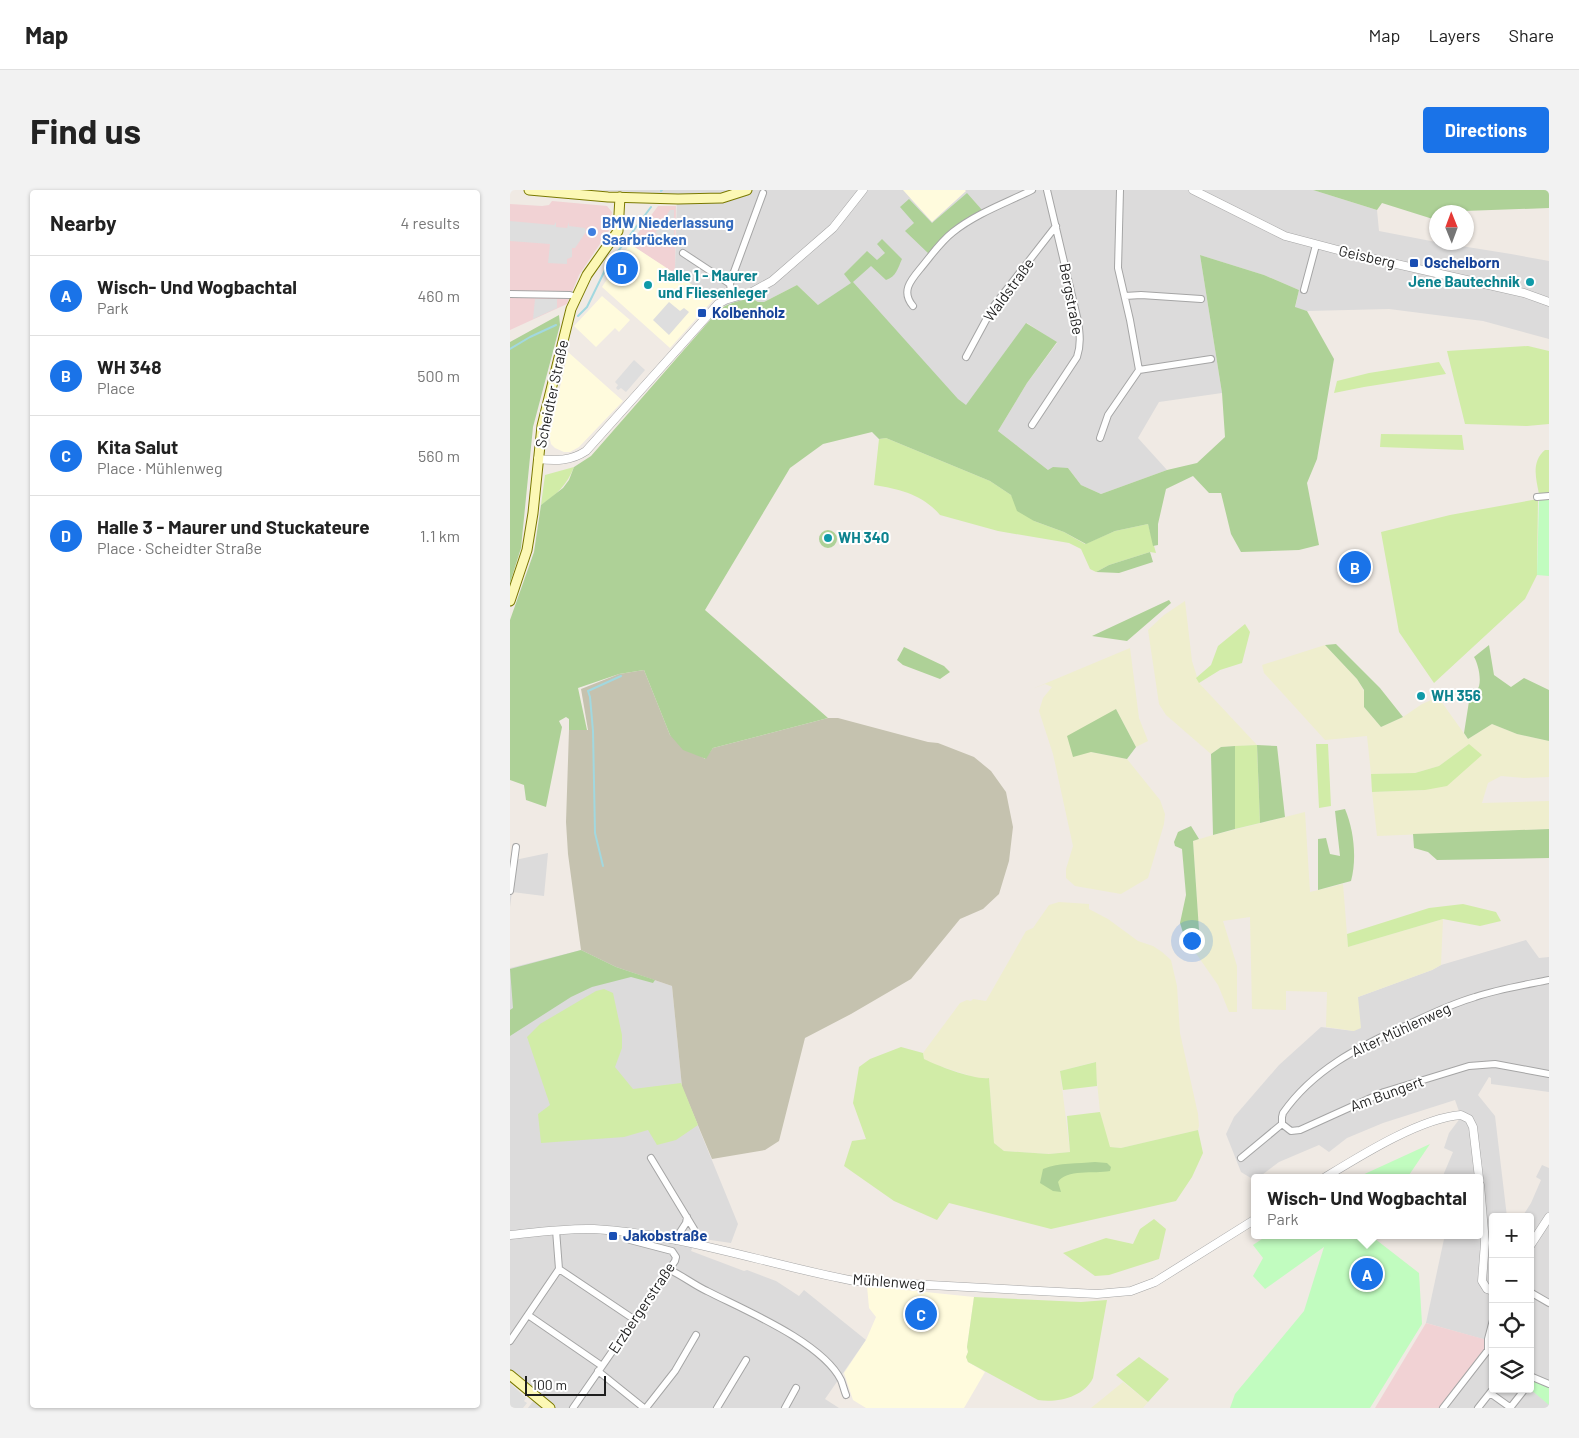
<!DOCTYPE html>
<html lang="en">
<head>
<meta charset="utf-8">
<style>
  body { margin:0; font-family:Barlow,sans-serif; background:#f2f2f2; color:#222 }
  .controls { position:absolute; right:15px; bottom:15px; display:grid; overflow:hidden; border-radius:5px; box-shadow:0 1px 4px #0004 }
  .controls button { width:45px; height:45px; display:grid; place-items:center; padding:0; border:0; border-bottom:1px solid #e0e0e0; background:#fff; color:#222; font:25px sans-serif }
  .compass { position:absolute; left:919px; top:15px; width:45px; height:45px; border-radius:50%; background:#fff; box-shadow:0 1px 4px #0004; rotate:359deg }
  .scale { position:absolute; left:15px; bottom:12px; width:81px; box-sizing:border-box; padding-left:5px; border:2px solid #1e1e1e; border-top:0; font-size:14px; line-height:18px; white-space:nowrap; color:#1e1e1e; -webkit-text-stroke:4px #fff; paint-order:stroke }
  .you { position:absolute; left:681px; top:750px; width:18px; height:18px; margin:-12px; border:4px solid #fff; border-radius:50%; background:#1a73e8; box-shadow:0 0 0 8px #1a73e833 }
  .badge { display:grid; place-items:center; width:32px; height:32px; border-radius:50%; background:#1a73e8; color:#fff; font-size:16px; font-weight:700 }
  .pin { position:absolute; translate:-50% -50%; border:2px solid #fff; box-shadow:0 1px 5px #0006 }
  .popup { position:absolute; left:741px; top:984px; width:232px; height:65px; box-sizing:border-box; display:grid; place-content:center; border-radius:5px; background:#fff; filter:drop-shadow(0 1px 4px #0005); font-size:16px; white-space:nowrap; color:#767676 }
  .popup b { font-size:19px; color:#222 }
  .popup::after { content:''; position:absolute; left:50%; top:100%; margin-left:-10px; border:10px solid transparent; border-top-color:#fff }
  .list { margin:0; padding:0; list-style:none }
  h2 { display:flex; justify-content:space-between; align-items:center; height:65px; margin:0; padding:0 20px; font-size:21px }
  h2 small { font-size:16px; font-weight:400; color:#767676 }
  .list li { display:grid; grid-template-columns:32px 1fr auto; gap:15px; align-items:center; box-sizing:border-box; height:80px; padding:0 20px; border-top:1px solid #e0e0e0 }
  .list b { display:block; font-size:19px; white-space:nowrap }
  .list p { margin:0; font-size:16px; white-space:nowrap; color:#767676 }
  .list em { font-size:16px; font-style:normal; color:#767676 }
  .icon { flex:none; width:28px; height:28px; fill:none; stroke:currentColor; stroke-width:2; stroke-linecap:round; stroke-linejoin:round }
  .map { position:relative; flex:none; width:1039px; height:1218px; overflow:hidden; border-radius:5px }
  header { display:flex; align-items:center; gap:30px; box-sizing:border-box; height:70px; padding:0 25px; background:#fff; border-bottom:1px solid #e0e0e0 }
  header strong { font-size:24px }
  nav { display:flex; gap:28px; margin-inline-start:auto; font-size:18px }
  .intro { display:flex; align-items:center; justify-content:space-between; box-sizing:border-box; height:120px; padding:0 30px }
  h1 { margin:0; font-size:35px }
  .button { padding:12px 22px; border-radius:5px; background:#1a73e8; color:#fff; font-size:18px; font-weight:700 }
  main { display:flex; gap:30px; padding:0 30px }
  aside { flex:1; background:#fff; border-radius:5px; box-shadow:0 1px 4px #0004 }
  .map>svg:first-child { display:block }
</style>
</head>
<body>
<header>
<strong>Map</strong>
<nav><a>Map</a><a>Layers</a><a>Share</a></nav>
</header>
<div class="intro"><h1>Find us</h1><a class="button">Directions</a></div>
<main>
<aside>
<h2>Nearby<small>4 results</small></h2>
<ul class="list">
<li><span class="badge">A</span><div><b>Wisch- Und Wogbachtal</b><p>Park</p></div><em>460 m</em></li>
<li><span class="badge">B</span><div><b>WH 348</b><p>Place</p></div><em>500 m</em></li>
<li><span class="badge">C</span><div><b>Kita Salut</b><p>Place · Mühlenweg</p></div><em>560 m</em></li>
<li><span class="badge">D</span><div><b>Halle 3 - Maurer und Stuckateure</b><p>Place · Scheidter Straße</p></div><em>1.1 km</em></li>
</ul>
</aside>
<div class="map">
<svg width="1039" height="1218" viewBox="0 0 1039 1218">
  <rect width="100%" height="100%" fill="#f0eae4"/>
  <path fill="#dcdbdb" d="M77,0H803L867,20L869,41L926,52L1001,64L1039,71V149L973,131L879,119L797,121L785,118L789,100L754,85L690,65L712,203L649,212L628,248L657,280L591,304L571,295L558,278L538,280L488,241L517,193L547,153L517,133L456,216L308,115L287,95L254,112H248L240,108L215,116L162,82L165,78L167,4Z
    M38,663L34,706L2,702L0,717V671Z
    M1016,750L1029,768L1039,767V902L981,894V888L979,887L968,905L985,926L997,1027H983V1199H1020V1027H1012L1021,1013L1031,990L1026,987L1032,975L1039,978V1218H932L976,1150L916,1133L934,1049L927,1045H970V988H932L943,962L934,958L939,943L951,927L945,910L873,933L837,948L819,962L809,955L769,972L748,988H744V990L731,982L716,944L724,927L769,875L811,837L844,841L848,807L922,780L931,775Z
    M71,760L106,777L162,796L172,897L228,1034L221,1053L187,1048L181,1061L234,1081L237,1080L266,1091L289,1106L294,1100L356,1150L315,1209L329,1218H18L24,1210L0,1189V778Z"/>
  <path fill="#f1d2d4" d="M42,11L97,16L102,22L100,39L69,85L57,114L0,140V14L32,16L39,15Z
    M148,16H166L165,78L162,82L120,54Z
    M916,1133L977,1150L974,1161L932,1218H865Z"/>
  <path fill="#fffbdd" d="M393,0H455L456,1L422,32Z
    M120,54L204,109L160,158L92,97Z
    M92,106L120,130L109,142L105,138L86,157L64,136Z
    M58,162L113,211L69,257L60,262H54L45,258L41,254L39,245Z
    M357,1096L464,1107L457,1157L458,1162L456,1167L458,1172L475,1182L454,1218H356L343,1210L334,1183L356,1150L366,1127L359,1118Z"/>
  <path fill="#c5c2af" d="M134,480L160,545L195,569L203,558L318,528H328L418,552L428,553L464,567L481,581L496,602L503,637L499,671L489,704L473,719L450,729L401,789L341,824L295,848L269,951L255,960L202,969L172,897L162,796L106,777L71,760L58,664L56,632L59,540H78L71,499L109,484Z"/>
  <path fill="#efeece" d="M675,411L682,471L689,493L747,555L711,557L701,564L656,525L649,514L638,440L654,425Z
    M815,455L847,489L854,501V517L871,537L893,527L912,514L928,507L958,549L982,534L1007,544L1039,551V587L1014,588L991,586L978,593L972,613L1039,611V639L867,646L862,602L915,600L959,554L929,576L905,583L861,584L857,546L815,550L754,483L752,475Z
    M620,458L629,528L638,551L626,557L606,519L581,562L617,569L650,610L655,624L654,634L638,688L611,704L565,696L556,688V679L563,656L543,564L529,521L533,508L542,497L535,494L522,499Z
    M795,622L800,702L833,694L838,757L933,729L931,775L922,780L848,807L851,838L844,841L816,837L817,802L776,801V820L742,819L740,727L713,731L727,776V822H719L708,795L676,749L689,740L683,651L703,645Z
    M549,712L579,714V719L598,729L628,751L643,756L652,762L661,770L667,796L670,843L688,924L689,936L688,940L611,958L599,957L590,922L585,872L550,881L560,962L539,964L494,961L484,953L479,888L470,889L423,874L414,869L413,863L450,813L457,810L461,811L463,809L476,811L516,741L523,738L539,715Z
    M613,1192L638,1212L633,1218H581Z"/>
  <path fill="#d1eca7" d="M1018,156L1039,161V234L1017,236L955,234L937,161Z
    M929,172L936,184L854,197L824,203L827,191L859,183Z
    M871,244L952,245L954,260L870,257Z
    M376,248L480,291L501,305L524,331L554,342L575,354L605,341L638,334L646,363L640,362L599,375L586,382L580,379L571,359L559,353L488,341L430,325C413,305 390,299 364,295L369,249Z
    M1035,260H1039V304H1029C1026,288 1021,272 1035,260Z
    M64,277C57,295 47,304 31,315L35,285Z
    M1028,309L1027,385L1015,409L924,493L889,442L871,342L940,325Z
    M735,434L740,442L732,473L710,480L689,493L686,488L701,475L708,456Z
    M806,554H818L821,616L809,618Z
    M959,554L972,565L937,596L915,600L862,602L861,584L905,583L929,576Z
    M747,555L750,633L725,639V556Z
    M953,714L986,722L991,731L970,736L933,729L838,757L837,744L919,718Z
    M94,799L103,803L112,845V858L105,877L123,899L171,893L188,935L166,950L147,955L138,940L114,947L31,953L28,924L40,915L17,847L30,834L86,801Z
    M391,857L413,863L414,869C428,876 464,890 479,888L484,953L494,961L539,964L560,962L557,926L590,922L600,957L611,958L688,940L693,963L682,987L666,1011L541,1039L439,1013L427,1030L384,1011L334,976L342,951L356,949L343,913L349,877L360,869Z
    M586,872L587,896L553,900L550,881Z
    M644,1029L656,1039L649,1069L599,1085L585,1086L553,1063L596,1048L623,1054L630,1039Z
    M464,1107L571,1112L597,1110L583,1188C574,1207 548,1213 528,1210L458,1172L456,1167L458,1162L457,1157Z
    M629,1167L659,1189L638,1212L606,1185Z"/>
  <path fill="#aed197" d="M803,0H1039V18L926,22V30L872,13L867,20Z
    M457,3L472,20C450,32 435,46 419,64L395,41L404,33L390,17L399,9L422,33Z
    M372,49L392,69C388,78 386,87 376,90L361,76L343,92L448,209L456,215L516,133L547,152L517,193L488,241L538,280L543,277L558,278L571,295L591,304L657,280L687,273L715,247L712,203L690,65L754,85L789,100L785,117L797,121L824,169L807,269L797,293L809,355L789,360L731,362L721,344L711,303H699L683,286L656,299L648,334V355L643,356L638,334L605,341L576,354L554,342L524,331L507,321L501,305L480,291L376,248L369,249L362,242L313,254L280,278L195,420L318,528L203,558L196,569L173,560L160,545L134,480L109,484L68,498L77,540H59V529L56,527L49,531L52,537L36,617L16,610L14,595L0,590V430L24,362L31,315L53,298L59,290L64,277L81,266L208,121L215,116L225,112L241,108L248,112H254L287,95L308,115L341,93L334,84L357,61L367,70L375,63L367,54Z
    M49,125L50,135L23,237L11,358L0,393V152Z
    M309 349a9 9 0 1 1 18 0a9 9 0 1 1-18 0Z
    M640,362L643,372L609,383L586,382L599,375Z
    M659,410L661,413L617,451L582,446Z
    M826,454L870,498L893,527L871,537L854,517V500L847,489L815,455Z
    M979,455L984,485L1001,497L1014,488L1039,500V551L1007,544L982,534L958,549L954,543L960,505C961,505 966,501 967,500C973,493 968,473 964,467Z
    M394,457L434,476L440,482L430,489L393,475L387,470Z
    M606,519L626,557L617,569L581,562L563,567L557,546Z
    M747,555L767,556L775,627L750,633Z
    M725,556V639L703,645L701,564L711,557Z
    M835,619C844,640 847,669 841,691L808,700V649L816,648L820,664L830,666L825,621Z
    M681,636L689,649L683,651L689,740L675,749L670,733L676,705L672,659L665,656L664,652L668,642Z
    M1039,639V668L927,670L918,662L904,658L903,644Z
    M71,760L106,777L145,790L143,793L121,787L82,797L61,807L0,846V820L3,818L0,779Z
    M585,972L597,973L601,977L600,981C584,984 556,979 548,992L551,1002L543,1001L530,993L533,979C550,972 567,974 585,972Z"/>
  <path fill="#c1fcbf" d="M1039,308V386L1027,385L1029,309Z
    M920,954L897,988H847L848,987Z
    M758,1045H860L909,1083L912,1134L860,1218H720L725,1204L794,1121L814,1057L755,1099L743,1086L753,1068L743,1055Z
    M1020,1188L1039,1197V1215L1020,1199Z"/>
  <path fill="#dedede" d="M160,20H164V55L145,43Z
    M0,31L44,35L46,32V37L57,38L59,32V36L75,38L76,42L65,58H62V67L57,69V74L38,73L40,54L0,51Z
    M25,109H47V118L23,129Z
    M159,112L170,121L174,118L179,122L159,145L143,130Z
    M124,170L135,180L116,202L111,198L108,200L106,198L108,195L105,192Z
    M0,1193L16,1208L14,1211L17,1213L13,1218H0Z"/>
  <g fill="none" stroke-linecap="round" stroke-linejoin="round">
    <path stroke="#a2d8df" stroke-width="2" d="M151,1L152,0
      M68,126L77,117L97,76L141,17
      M0,159L20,147L46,135
      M93,676L85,643L83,541L80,507L78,501L111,486"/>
    <g stroke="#a5a5a5" stroke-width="8">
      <path id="minor" d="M173,63L220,94
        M794,100L806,55
        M0,104L60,105L66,107
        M615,106L631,105L691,109
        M222,108L220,94L221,90L253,3
        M403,116C391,102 400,91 410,79C421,66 430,52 443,42C467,23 496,13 522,0
        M456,167L483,117L546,36
        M629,180L701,169
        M522,235L567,167C571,155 570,144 568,131L537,0
        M590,248L598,225L629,180L620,130L608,78L610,0
        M1027,307L1039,306
        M0,701L6,657
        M772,934V927L773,923C803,880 848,857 895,836C918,825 941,814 965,807C989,799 1014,795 1039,790
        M772,934L781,941L790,940L874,902L959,876L985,874L1039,884
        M141,968L184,1039
        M731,968L772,934
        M165,1050L176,1033L177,1027
        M49,1079L125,1130
        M160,1080C173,1086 184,1095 197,1101C234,1120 312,1152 331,1190C333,1195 334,1200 336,1205
        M1020,1102L1039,1113
        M18,1125L92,1176
        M0,1151L49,1079L46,1040
        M88,1181L134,1218
        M1020,1186L1039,1194
        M980,1203L1001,1218
        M63,1218L165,1071L166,1067L162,1061L120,1050L118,1047V1043
        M136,1218L165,1181L186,1145
        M207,1218L236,1170
        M275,1218L286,1198
        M933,1218L978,1160V1149L983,1130
        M968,1218L983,1199
        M1000,1218L1015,1199"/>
    </g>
    <g stroke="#a5a5a5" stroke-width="9">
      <path id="tertiary" d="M683,0L775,46L847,65L1014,103L1039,112
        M28,269C46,271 61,271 76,261L208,114L215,110L242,102L262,91L323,38L353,0
        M814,988C850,966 910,928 951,925L959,929L963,937L969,988
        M970,995L975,1053L972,1091L977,1099L983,1101
        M0,1045C28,1042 56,1038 84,1039C173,1044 258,1075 345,1091L587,1104L621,1101L645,1092L744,1030
        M1020,1056L1039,1027"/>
    </g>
    <g stroke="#7a7900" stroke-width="11">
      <path id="secondary" d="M19,0L98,7L168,9L212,8L237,0
        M0,411L17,360L23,323L32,236L61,119L77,85L108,41L110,7
        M0,1185L40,1218"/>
    </g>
    <use href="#minor" stroke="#fff" stroke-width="6"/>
    <use href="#tertiary" stroke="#fff" stroke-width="8"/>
    <use href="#secondary" stroke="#fcf8b5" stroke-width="9"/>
  </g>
  <circle fill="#3f7fe0" stroke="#fff" stroke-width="2" cx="82" cy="42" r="5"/>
  <g fill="#1a4fb4" stroke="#fff" stroke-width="2">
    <rect x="899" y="68" width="10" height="10" rx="2.5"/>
    <rect x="187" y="118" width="10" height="10" rx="2.5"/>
    <rect x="98" y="1041" width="10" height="10" rx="2.5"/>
  </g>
  <g fill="#0f9aa8" stroke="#fff" stroke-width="2">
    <circle cx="1020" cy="92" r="5"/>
    <circle cx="138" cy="95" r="5"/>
    <circle cx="318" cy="348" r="5"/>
    <circle cx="911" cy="506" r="5"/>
  </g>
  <g text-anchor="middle" stroke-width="4" stroke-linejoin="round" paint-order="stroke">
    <g font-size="15" font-weight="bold" fill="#366cbe" stroke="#fff" text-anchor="start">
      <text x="92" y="38">BMW Niederlassung<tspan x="92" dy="17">Saarbrücken</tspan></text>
    </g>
    <g font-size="15" fill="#1e1e1e" stroke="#fff">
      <text transform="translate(857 67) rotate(13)" y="5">Geisberg</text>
      <text transform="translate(499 100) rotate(-54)" y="5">Waldstraße</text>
      <text transform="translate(561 109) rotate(79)" y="5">Bergstraße</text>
      <text transform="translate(42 204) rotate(-78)" y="5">Scheidter Straße</text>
      <text transform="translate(891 840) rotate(-25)" y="5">Alter Mühlenweg</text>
      <text transform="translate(877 904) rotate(-20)" y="5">Am Bungert</text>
      <text transform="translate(379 1092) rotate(4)" y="5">Mühlenweg</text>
      <text transform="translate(132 1118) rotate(-56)" y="5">Erzbergerstraße</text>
    </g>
    <g font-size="15" font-weight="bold" fill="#164399" stroke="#fff" text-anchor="start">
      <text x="914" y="78">Oschelborn</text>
      <text x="202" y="128">Kolbenholz</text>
      <text x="113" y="1051">Jakobstraße</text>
    </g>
    <g font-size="15" font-weight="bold" fill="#0d838f" stroke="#fff" text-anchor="start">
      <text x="148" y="91">Halle 1 - Maurer<tspan x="148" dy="17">und Fliesenleger</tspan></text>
      <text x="1010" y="97" text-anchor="end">Jene Bautechnik</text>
      <text x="328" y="353">WH 340</text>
      <text x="921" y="511">WH 356</text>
    </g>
  </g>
</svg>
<div class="controls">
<button>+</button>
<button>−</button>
<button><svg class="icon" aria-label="locate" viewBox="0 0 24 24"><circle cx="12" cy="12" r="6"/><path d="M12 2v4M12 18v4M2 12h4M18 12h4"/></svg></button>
<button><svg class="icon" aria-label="layers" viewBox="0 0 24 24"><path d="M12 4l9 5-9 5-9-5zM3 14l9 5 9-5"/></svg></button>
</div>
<svg class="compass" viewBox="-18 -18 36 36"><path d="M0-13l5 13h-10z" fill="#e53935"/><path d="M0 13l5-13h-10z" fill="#767676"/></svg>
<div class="scale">100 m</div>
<div class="you"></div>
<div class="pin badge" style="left:857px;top:1084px">A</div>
<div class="popup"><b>Wisch- Und Wogbachtal</b>Park</div>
<div class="pin badge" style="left:845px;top:377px">B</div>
<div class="pin badge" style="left:411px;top:1124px">C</div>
<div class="pin badge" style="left:112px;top:78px">D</div>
</div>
</main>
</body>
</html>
